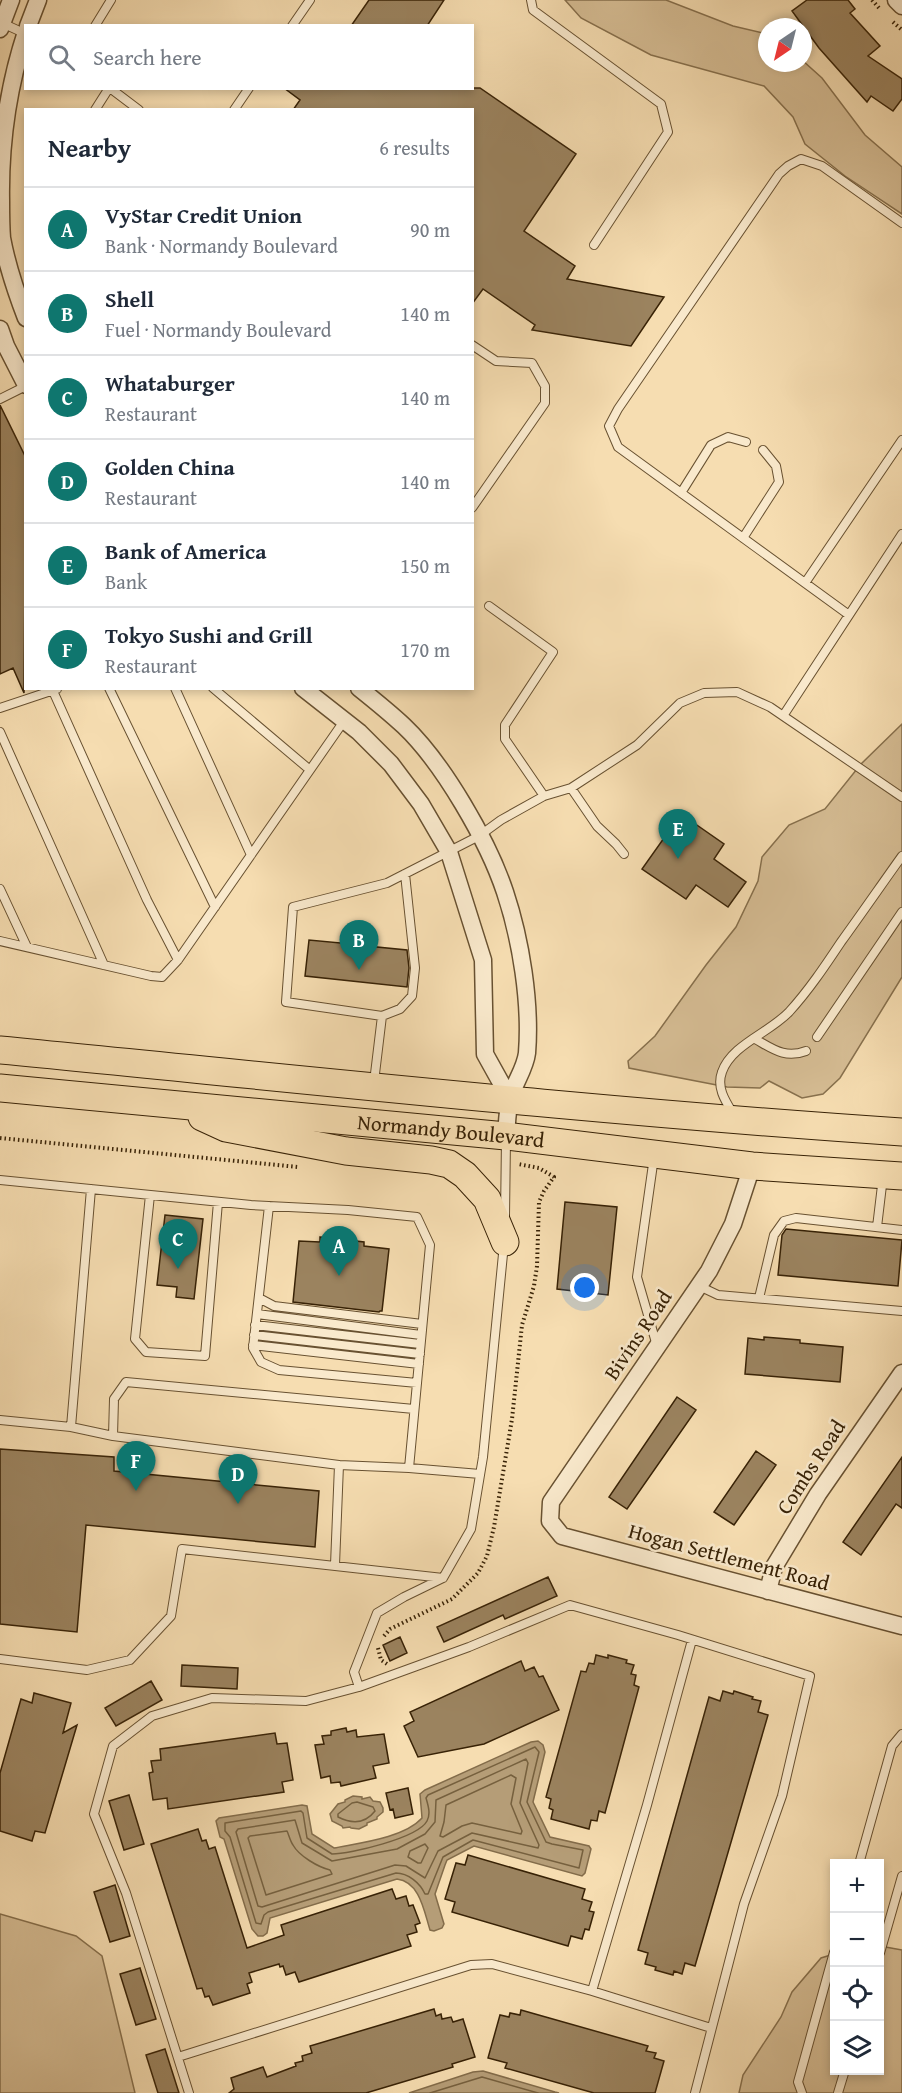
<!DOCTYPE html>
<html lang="en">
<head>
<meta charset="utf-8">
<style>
  body { margin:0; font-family:"Gentium Book Plus",serif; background:#f2f2f3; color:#1f2937 }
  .controls { position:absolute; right:18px; bottom:18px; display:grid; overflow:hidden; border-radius:0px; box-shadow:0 3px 9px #0003 }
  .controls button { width:54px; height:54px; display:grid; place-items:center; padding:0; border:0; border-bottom:2px solid #e0e1e3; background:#fff; color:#1f2937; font:30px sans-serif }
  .compass { position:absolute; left:758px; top:18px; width:54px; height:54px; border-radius:50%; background:#fff; box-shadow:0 3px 9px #0003; rotate:215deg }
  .you { position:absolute; left:585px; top:1288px; width:21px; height:21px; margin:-15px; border:4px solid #fff; border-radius:50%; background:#1a73e8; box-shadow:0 0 0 9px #1a73e833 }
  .badge { display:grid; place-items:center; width:39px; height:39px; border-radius:50%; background:#0f766e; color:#fff; font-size:20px; font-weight:700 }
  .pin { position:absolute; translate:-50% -50px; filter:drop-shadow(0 2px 3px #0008) }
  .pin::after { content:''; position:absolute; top:32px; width:21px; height:18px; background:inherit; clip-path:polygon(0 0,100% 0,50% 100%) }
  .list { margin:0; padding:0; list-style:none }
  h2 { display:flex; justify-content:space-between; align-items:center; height:78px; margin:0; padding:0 24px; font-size:26px }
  h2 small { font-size:20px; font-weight:400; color:#747a83 }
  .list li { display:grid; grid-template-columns:39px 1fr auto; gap:18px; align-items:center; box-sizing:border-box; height:84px; padding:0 24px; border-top:2px solid #e0e1e3 }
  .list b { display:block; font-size:22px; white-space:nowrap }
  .list p { margin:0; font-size:20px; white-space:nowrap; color:#747a83 }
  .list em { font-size:20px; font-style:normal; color:#747a83 }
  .icon { flex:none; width:33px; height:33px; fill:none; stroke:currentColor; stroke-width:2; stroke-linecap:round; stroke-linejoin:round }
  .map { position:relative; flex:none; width:902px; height:2093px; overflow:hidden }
  .search { position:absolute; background:#fff; box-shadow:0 3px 9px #0003; left:24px; top:24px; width:450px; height:66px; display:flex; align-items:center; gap:15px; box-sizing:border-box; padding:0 21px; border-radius:0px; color:#747a83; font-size:22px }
  .panel { position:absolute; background:#fff; box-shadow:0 3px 9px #0003; left:24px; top:108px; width:450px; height:582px; border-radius:0px }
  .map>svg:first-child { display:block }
</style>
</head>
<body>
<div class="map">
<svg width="902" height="2093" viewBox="0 0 902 2093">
  <rect width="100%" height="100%" fill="#f6ddb1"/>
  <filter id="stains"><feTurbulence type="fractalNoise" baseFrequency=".00333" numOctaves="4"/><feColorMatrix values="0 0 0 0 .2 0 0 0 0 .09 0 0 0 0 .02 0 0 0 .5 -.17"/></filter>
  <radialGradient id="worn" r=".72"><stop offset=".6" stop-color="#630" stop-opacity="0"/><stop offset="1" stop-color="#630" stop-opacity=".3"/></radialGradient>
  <path fill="#d6bd94" stroke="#87704d" stroke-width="1.5" d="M565,0H666L733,26L767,34V63H803V61L822,78L865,135L902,167V214L845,176L805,144L793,117L764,86L651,55L581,18Z
    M902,724V977L840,1078L823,1094L802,1098L769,1081L760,1088L727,1087L629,1068L628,1061L655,1036L706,965L736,927L758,881L762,857L789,825L825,809L861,764Z
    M0,1914L76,1936L102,1956L135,2093H0Z
    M880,1946L902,1950V2093H739L743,2075L781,2017L792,1992L821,1958L834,1954V2070H880Z"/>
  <path fill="#b59d77" stroke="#836c4a" stroke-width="1.5" d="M538,1741L543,1745L545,1752L533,1802L550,1837L589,1846L591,1849L585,1873L582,1876L474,1846L447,1860L445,1865L435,1894L444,1924L442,1928L434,1931L430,1930C424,1911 420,1882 397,1879L270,1918L267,1933L263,1936H258L252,1929L224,1839L220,1837L216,1821L219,1818L302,1805L307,1806L312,1834L334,1848C359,1843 404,1838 422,1818L420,1794L425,1790L531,1742Z
    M353,1796L362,1797V1799L370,1797L373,1801L380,1802L383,1808V1812L377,1817V1819L367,1823V1825L359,1829L351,1828L350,1827L343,1828L342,1826L332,1821L330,1814L338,1804L345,1802V1800Z
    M483,2071L555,2092L559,2093H409L473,2072Z"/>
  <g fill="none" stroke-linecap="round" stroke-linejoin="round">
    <path stroke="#76603e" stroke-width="1.5" d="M535,1747L539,1752L527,1802L546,1842L552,1844L583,1850L579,1868L473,1840L443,1857L428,1894H425C420,1883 408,1873 396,1873L268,1912L264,1915L261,1924L256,1923L230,1837L225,1831V1823L301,1811L303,1813L307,1838L332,1854C350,1854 418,1838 427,1821C431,1814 428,1805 426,1798L428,1795Z
      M526,1759L528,1763L520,1803L539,1845L538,1848L472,1833L438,1851L425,1878L406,1866L395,1865L262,1907L258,1906L236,1832L238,1829L295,1820L302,1843L332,1861L397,1849L425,1834L435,1822L436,1800Z
      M511,1775L516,1778L511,1804L522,1831L521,1834L472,1823L462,1826L443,1837L440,1836L444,1822L446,1805Z
      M357,1802L373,1807L375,1811C365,1824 352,1824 338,1817V1814L352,1803Z
      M287,1831C289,1835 290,1841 293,1845C299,1856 318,1867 330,1870L332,1874L266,1895L248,1838L250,1836Z
      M425,1844L428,1848L421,1863H418L408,1857L410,1851Z
      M430,2093L482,2077L538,2093"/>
  </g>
  <path fill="#9b835f" stroke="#382206" stroke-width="1.5" d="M369,0H444L427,26H351Z
    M807,0H848L855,9L850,13L880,46L868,56L902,79V99L893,111L871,96L867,102L819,48L792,11Z
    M284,88H480L576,154L524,231L575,266L567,279L664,297L631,346L532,330L535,325L483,289L472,304V110H293L300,100Z
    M0,405L26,458L24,693L13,668L0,674Z
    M681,814L724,844L714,859L746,882L728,907L696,885L686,899L642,869Z
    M353,927L369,929L367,946L407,950L409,968L407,987L305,976L309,940L351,944Z
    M565,1202L617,1207L608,1295L557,1289Z
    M165,1215L203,1219L194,1299L176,1297L177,1287L157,1285Z
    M786,1229L902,1240L898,1286L778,1275L782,1235Z
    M320,1237L364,1242V1246L389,1249L382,1311H380L379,1312L293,1302L299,1241L320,1242Z
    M764,1337L800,1340V1343L843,1347L840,1382L745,1374L748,1338L764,1340Z
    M677,1397L696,1410L627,1509L609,1497Z
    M0,1449L114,1457V1471L319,1491L315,1547L86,1525L77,1632L0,1624Z
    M756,1451L776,1465L734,1525L714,1512Z
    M902,1457V1508L896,1504L861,1555L843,1542Z
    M548,1577L557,1596L505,1619L503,1615L444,1642L437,1627Z
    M400,1637L407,1653L390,1661L383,1645Z
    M596,1655L608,1658V1655L627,1660L626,1663L634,1665L631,1674L636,1675L634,1685L639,1687L605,1813L599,1811L597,1821L591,1820L589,1829L551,1819L553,1810L549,1808L551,1799L546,1797L581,1671L586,1672L589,1663L594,1664Z
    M521,1661L525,1671L534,1667L539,1677L543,1676L559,1710L484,1744L418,1757L404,1726L414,1721L410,1712Z
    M182,1665L238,1668L237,1689L181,1686Z
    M151,1681L162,1700L116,1726L105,1708Z
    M723,1691L733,1694L734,1691L753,1697L752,1699L761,1701L758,1712L768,1715L695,1966L685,1963L682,1974L674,1971L673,1975L655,1970L656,1967L645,1964L648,1953L638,1950L709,1697L720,1701Z
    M34,1693L71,1703L63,1733L77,1725L45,1833L35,1831L32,1841L0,1831V1773L21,1699L32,1703Z
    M346,1728L347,1732L356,1730L357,1737L384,1734L389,1763L373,1766L376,1778L341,1786L340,1782L331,1783L330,1776L321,1778L315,1745L324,1744L322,1736L331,1735V1731Z
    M275,1733L277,1744L287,1743L293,1780L282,1782L284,1792L168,1809L167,1798L153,1800L149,1773L153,1772L151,1761L161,1760L160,1749Z
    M408,1788L413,1814L395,1818L393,1809L390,1810L386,1793Z
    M129,1795L144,1844L124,1850L109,1801Z
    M198,1829L202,1841L206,1840L209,1849L215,1847L247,1948L284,1935L281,1925L392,1889L396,1899L406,1896L409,1906L413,1905L420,1923L415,1925L417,1932L407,1935L411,1946L299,1982L295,1972L286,1975L283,1966L280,1967L279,1964L249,1973L252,1982L247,1984L250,1993L213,2005L209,1996L205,1997L202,1988L197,1989L151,1844Z
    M468,1855L585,1889L582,1899L592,1902L589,1911L594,1912L589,1930L585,1929L582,1939L571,1936L568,1946L452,1912L455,1902L445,1899L456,1863L465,1865Z
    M115,1885L130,1936L110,1942L94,1892Z
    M140,1968L156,2019L136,2025L120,1974Z
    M434,2009L436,2016L441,2014L442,2019L451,2017L453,2022L463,2019L475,2057L452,2064L453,2067L366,2093H229L234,2089L231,2078L263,2067L267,2077L296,2066L295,2063L303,2061L302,2056L312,2053L310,2046Z
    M521,2010L648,2046L646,2051L656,2053L654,2058L664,2061L655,2093H594L505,2068L507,2063L488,2058L500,2015L509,2017L510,2013L520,2015Z
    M165,2049L179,2093H158L146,2055Z"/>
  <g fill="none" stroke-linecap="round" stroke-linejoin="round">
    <g stroke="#685131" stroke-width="10">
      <path id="lane" d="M531,0L533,10L661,104L668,132L594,245
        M2,23L26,34
        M95,26L111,0
        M292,26L310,0
        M110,88L139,110
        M95,110L109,88
        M234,110L249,88
        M472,345L496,361L532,363L545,386V403L472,508
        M0,399L26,386
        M681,493L711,445L728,437L746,442
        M743,538L779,482L776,466L763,450
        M805,583L902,440
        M489,606L553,652L505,725V739L544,796
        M849,615L618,447L609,426L618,409L779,174L788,166L801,159L822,166L902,223
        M109,688L215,907
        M175,688L251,855
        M213,688L310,770
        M53,691L147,900L178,960
        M0,708L57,689
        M783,716L902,534
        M0,732L104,965
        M571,788L637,745L680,703L704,693L737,692L770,707L902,797
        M0,889L27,947
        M0,941L151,976L162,977L178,960L344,721
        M382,1016L400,1009L412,996L415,968L405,874
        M817,1037L902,912
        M755,1039C773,1049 785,1059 806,1051
        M374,1082L382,1016L286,1002L293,907L387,883L479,836L501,820L544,796L571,788L597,826L616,844L624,854
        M734,1115C726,1102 716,1088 722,1072C731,1045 769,1033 789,1012C809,990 825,966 841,942C862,913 882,884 902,856
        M654,1157L637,1277L657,1346
        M0,1180L251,1205L348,1210L417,1217L430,1245L409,1468L480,1474
        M150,1195L135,1339L146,1352L205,1356L218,1202
        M269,1206L253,1348L261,1362L279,1370L417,1383
        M505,1216L506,1139
        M877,1227L883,1177
        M699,1286L718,1295L902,1311
        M259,1298L274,1306L422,1324
        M759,1298L774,1235L784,1221L796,1218L902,1230
        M257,1314L421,1335
        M255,1325L420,1344
        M254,1335L420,1354
        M253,1345L419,1364
        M0,1420L71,1427L113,1436L339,1465
        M71,1427L91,1189
        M113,1436L114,1399L126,1382L414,1409
        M335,1565L339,1465L409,1468
        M0,1659L87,1670L130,1660L171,1616L182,1549L443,1578
        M359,1687L354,1672L377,1613L404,1597L443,1578L471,1529L483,1457L504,1244
        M859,1864L892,1746L902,1734
        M880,1953L902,1876
        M592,1991L647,1805L692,1640
        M178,2057L471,1965L492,1964L592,1991L711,2028
        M189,2093L126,1893L94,1814L113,1746L152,1716L212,1698L306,1701L359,1687L469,1647L570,1605L678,1635L810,1676L782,1796L744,1904L695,2093
        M802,2093L798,2082L834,1952
        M838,2093L845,2070"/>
    </g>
    <g stroke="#685131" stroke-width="19">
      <path id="street" d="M896,0L902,6
        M28,26L38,0
        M0,29L11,0
        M26,32C8,87 0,144 1,201C1,213 1,226 2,238C7,265 16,292 26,318
        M0,329L6,346L26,385
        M303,688L359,732L391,764L421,804L449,852L483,960L485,1054L510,1099
        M359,688C374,700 390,713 404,726C443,763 488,841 505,892C521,940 531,1003 527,1053C525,1070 513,1084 510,1100C507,1112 507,1125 506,1136
        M752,1166L733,1224L709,1271L551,1502L550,1521L562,1536L902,1626
        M768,1591L774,1567L818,1494L902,1373"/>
    </g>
    <g stroke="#382206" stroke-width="29">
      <g id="primary">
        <path d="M0,1050C300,1079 601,1112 902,1132"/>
        <path id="s1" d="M0,1088L506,1136L752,1166L902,1176"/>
        <path d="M202,1117L226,1128L346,1151L431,1160L449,1164L465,1175L487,1199L505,1242"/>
      </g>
    </g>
    <path stroke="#382206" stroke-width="4" stroke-dasharray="1.5 3" stroke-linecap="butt" d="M872,0L879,8
      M893,22L902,30
      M0,1138L298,1167
      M384,1636L390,1629L452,1599L478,1573L487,1556L494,1527L512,1419L522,1325L534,1286L537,1266L539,1202L544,1191L554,1177L539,1168L518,1164
      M378,1648L381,1660L387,1664"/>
    <use href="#lane" stroke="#f9e9cc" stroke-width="8"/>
    <use href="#street" stroke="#f9e9cc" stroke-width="16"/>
    <use href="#primary" stroke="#f6ddb1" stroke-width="27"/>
  </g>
  <g text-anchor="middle" stroke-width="5" stroke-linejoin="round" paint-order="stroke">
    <g font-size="21" fill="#382206" stroke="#f9e9cc">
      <text dy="7" stroke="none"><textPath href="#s1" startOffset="453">Normandy Boulevard</textPath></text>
      <text transform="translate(638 1335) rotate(-56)" y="7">Bivins Road</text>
      <text transform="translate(811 1467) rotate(-57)" y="7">Combs Road</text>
      <text transform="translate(729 1557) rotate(15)" y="7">Hogan Settlement Road</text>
    </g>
  </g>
  <rect width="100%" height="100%" filter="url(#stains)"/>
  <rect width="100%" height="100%" fill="url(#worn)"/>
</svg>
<div class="controls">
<button>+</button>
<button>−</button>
<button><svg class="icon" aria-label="locate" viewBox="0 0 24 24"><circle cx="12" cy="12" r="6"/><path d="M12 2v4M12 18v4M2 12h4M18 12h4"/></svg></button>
<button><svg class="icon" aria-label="layers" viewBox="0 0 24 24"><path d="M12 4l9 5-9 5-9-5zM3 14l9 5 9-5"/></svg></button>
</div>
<svg class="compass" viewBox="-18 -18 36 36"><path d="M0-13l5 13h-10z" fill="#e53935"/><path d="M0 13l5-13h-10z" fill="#747a83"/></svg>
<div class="you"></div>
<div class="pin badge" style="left:339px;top:1276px">A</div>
<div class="pin badge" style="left:359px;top:970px">B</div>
<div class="pin badge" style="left:178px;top:1269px">C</div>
<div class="pin badge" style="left:238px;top:1504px">D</div>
<div class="pin badge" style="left:678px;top:859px">E</div>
<div class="pin badge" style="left:136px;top:1491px">F</div>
<div class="search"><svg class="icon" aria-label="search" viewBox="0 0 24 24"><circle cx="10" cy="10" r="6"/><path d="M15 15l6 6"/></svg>Search here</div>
<section class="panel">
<h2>Nearby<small>6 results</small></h2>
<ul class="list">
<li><span class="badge">A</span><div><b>VyStar Credit Union</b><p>Bank · Normandy Boulevard</p></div><em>90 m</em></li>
<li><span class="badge">B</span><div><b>Shell</b><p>Fuel · Normandy Boulevard</p></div><em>140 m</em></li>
<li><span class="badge">C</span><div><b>Whataburger</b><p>Restaurant</p></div><em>140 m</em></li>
<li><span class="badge">D</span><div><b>Golden China</b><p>Restaurant</p></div><em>140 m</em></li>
<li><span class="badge">E</span><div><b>Bank of America</b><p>Bank</p></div><em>150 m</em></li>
<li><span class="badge">F</span><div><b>Tokyo Sushi and Grill</b><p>Restaurant</p></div><em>170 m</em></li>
</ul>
</section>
</div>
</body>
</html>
